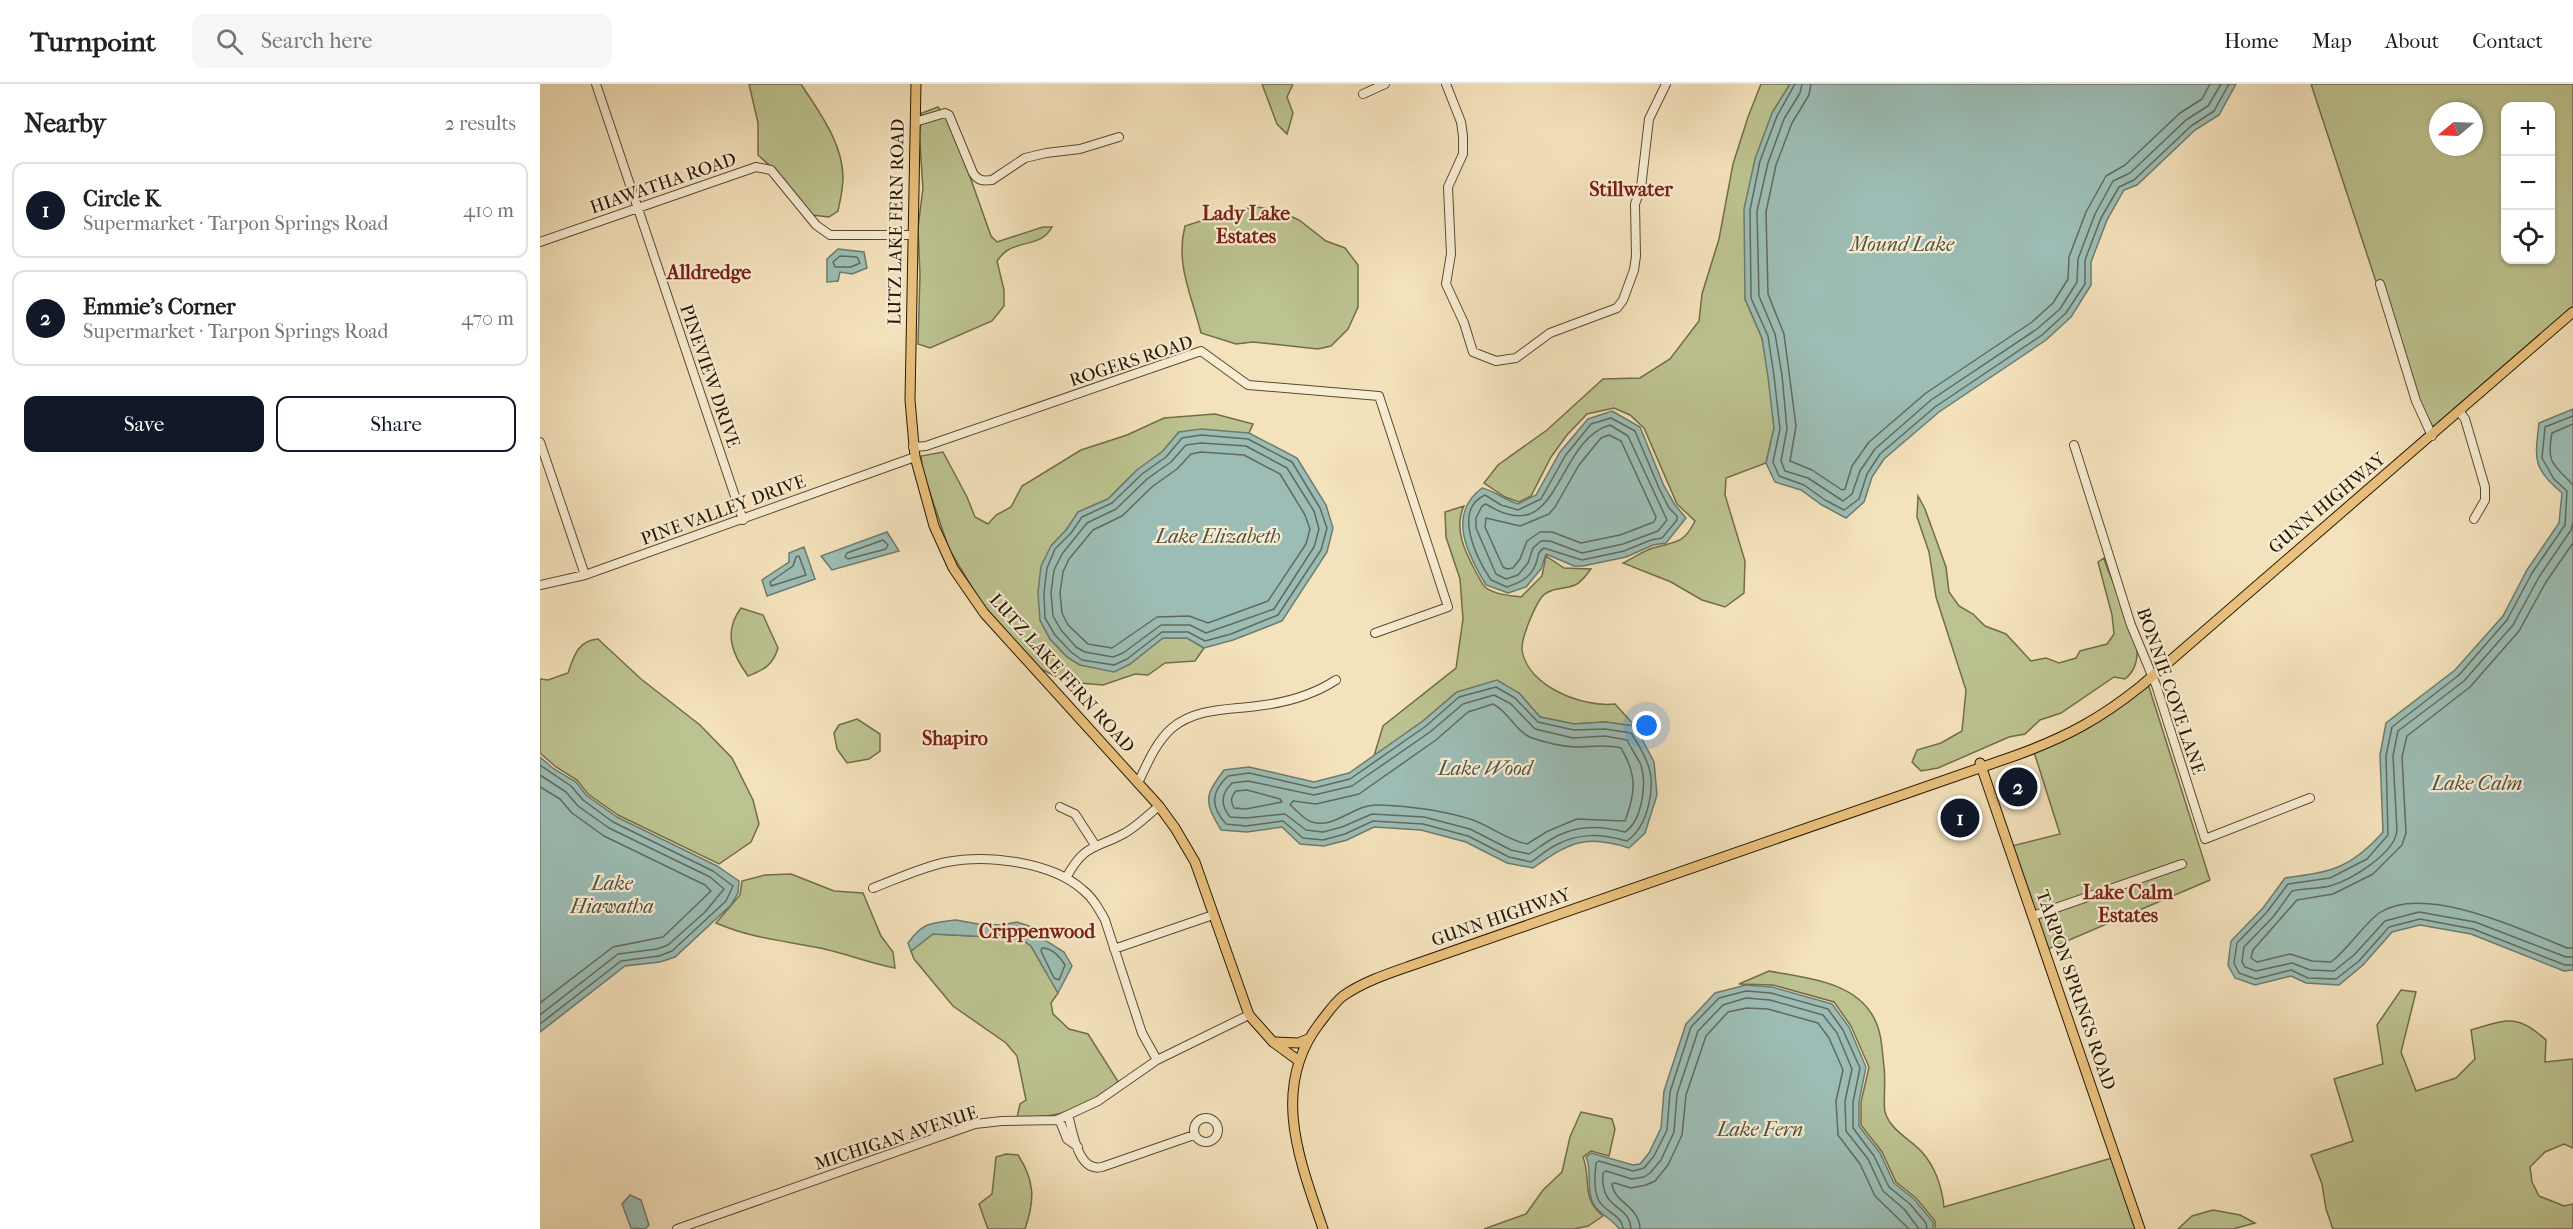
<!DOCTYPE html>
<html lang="en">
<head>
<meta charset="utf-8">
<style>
  body { margin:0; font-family:"IM FELL French Canon",serif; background:#f6f6f6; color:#202124 }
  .controls { position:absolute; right:18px; top:18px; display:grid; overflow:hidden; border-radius:12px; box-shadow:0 2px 4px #0004 }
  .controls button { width:54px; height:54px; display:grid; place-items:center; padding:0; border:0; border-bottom:2px solid #e0e0e0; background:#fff; color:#202124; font:30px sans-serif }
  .compass { position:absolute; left:1889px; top:18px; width:54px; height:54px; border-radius:50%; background:#fff; box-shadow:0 2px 4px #0004; rotate:251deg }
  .you { position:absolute; left:1107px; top:642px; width:21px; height:21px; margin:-15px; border:4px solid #fff; border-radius:50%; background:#1a73e8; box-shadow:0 0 0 9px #1a73e833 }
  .badge { display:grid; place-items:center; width:39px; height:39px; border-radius:50%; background:#111827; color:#fff; font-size:20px; font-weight:700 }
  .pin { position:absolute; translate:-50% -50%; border:3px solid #fff; box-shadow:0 2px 6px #0006 }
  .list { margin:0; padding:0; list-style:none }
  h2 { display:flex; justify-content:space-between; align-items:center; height:78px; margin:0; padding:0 24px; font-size:26px }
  h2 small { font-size:20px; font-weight:400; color:#757577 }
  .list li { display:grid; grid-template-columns:39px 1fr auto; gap:18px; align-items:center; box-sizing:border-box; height:96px; margin:0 12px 12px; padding:0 12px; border:2px solid #e0e0e0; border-radius:12px }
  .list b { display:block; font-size:22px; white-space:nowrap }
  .list p { margin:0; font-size:20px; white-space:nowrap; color:#757577 }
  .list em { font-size:20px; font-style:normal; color:#757577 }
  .actions { display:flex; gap:12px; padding:18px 24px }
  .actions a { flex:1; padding:14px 0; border:2px solid #111827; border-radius:12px; text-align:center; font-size:21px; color:#111827 }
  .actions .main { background:#111827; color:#fff }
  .icon { flex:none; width:33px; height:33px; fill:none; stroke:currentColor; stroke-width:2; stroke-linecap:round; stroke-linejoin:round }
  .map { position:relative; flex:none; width:2033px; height:1145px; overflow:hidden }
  header { display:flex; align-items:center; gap:36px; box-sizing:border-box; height:84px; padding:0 30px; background:#fff; border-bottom:2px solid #e0e0e0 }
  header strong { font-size:28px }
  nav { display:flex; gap:33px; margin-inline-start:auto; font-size:21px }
  .search { width:420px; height:54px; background:#f6f6f6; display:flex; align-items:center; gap:15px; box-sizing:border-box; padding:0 21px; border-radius:12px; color:#757577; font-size:22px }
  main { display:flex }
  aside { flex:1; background:#fff }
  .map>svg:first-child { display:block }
</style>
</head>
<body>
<header>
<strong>Turnpoint</strong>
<div class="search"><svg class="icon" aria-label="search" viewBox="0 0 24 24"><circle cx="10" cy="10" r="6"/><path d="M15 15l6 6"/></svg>Search here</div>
<nav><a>Home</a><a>Map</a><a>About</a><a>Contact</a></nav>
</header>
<main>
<aside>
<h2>Nearby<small>2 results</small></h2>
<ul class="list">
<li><span class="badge">1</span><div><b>Circle K</b><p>Supermarket · Tarpon Springs Road</p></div><em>410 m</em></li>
<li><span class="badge">2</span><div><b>Emmie's Corner</b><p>Supermarket · Tarpon Springs Road</p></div><em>470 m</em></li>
</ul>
<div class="actions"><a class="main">Save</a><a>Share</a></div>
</aside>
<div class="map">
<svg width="2033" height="1145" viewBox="0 0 2033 1145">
  <rect width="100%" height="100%" fill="#f4e2bc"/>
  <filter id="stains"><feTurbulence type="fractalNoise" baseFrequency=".00333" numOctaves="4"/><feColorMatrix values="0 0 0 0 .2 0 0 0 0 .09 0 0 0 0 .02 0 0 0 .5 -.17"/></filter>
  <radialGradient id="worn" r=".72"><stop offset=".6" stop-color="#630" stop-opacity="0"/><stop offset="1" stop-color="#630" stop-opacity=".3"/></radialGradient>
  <path fill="#bcc390" stroke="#726d49" stroke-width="1.5" fill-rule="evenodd" d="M209,0H261C279,28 303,59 303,94C303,105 300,117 298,127L289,133L272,131L239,90L218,71V39Z
    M722,0H753L747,13L753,29L747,50L737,40Z
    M1221,0H1250L1232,29L1205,215L1222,254L1229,293L1234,344L1226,379L1186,394L1185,411L1205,477L1204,509L1185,523L1162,516L1131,498L1083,479C1093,474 1103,467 1113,464C1136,457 1143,461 1155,437L1137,420L1104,344L1090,331L1074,324L1047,330L1027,351L1011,373L991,412L979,418L965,413L944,399L958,381L1007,346L1063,295L1100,294L1130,275L1159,237L1162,210L1179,155L1193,80L1208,33Z
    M1771,0H2033V223L1893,343L1872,307ZM1966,22H2010V176H1966ZM1898,27H1934V63H1898Z
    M398,23L411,39L451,152L457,158L503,143H512C503,161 483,157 468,166C464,168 460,173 457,177L464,206V222L452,237L390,264L378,260L380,191L378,144L383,104L379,47L382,29Z
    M717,123L736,126L759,136L786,157L805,164L818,181V223L808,245L791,262L778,265L713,258L696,260L661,249C652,212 635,180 645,142L695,126Z
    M675,330L713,340L709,349L639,348L622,368L596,387L568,415L538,428L527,445L511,462L500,536L510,555L527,573L540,581L554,583L608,565L623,554H647L664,564L655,577L625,579L608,591L595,590L563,601L527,598L497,583L466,550L442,520L409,465L383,388L381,372L403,368L427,413L435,433L448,440L456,431L471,423L482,402L541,366L587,351L624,334Z
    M1378,412L1385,425L1406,483L1409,508L1419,522L1433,530L1445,542L1466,550L1491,577L1506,574L1519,579L1536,574L1540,567L1567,560L1574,550L1572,531L1558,478L1564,474C1572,507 1619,568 1585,595L1574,593L1521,629L1500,636L1485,650L1469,653L1398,684L1381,687L1372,678L1377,666L1401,659L1422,647L1426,606L1396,513L1389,468L1377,433Z
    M924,422C913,445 926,470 937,490C939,494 942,500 945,503C955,511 969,511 981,513L1002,492L1006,472L1024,484L1051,485C1047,490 1041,499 1035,501C1024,506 1009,503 1001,514C994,524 981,554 982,566C987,602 1043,624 1075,620L1095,642L1065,638L1034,640L1000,633L979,609L917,608L883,637L834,672L843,642L916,584L923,535L920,495L906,453L905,428Z
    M201,524L223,531L238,564C233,581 224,586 208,592C192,570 183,548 201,524Z
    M58,555L101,595L160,641L192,674L213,716L219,740L211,758L179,780L78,731L48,710L37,696L16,683L0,669V595L8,596L28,589C34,572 37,557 58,555Z
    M1608,600L1670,796L1508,865L1497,834L1645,781L1644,777L1495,829L1472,762L1520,750L1494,668L1550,643Z
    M317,635L340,650V667L329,675L307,679L297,665L294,649L299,641Z
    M251,790L294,807L323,809L341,852L353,868L355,884C328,879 302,868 275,863C239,856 211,854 176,839L200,811L202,797L225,791Z
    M472,848L491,862L518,909L511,919L513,930L529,945L548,950L579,999C543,1024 522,1034 477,1034L480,1020L486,1016L477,972L466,959L413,922L374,875L371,867L393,850L451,853Z
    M1229,887C1265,894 1315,897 1334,934C1342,949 1342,966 1344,983C1346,995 1343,1018 1345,1028C1350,1046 1371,1056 1382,1068C1395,1083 1402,1104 1404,1123L1572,1074L1597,1145H1395V1137L1376,1114L1356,1098L1342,1068L1321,1041V1018L1329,983L1311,942L1294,918L1233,901L1199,900Z
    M1861,906L1876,908L1861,968L1876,1007L1916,994L1935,975L1931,946C1966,936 1977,929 2006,956L2005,978L2033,975V1064L2024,1060L2005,1068L1990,1083L1992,1098L1999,1112L2024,1122L2033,1120V1145H1793L1786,1125L1782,1100L1771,1071L1813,1057L1794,995L1843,980L1837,941Z
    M1041,1028L1072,1035L1075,1045L1069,1072L1051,1067L1043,1073C1052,1096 1040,1113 1063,1132L1048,1142L1034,1145H944L986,1130L1003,1106L1022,1088L1030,1053Z
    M466,1070L478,1071C495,1097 495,1116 485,1145H448L439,1120L452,1110L456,1073Z
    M1673,1126L1700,1131L1715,1139L1693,1145H1638L1652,1132Z"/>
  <path fill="#9cbdb5" stroke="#6e7b6d" stroke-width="1.5" d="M1250,0H1696L1679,31L1655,46L1597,101L1584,106L1567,136L1551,178V201L1531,233L1506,256L1399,328L1344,375L1332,393L1324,418L1306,434L1282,421L1261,406L1235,398L1226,379L1234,344L1228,293L1222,254L1205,215L1204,125L1215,75L1232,29Z
    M298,165L324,168L327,184L312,190L300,188L298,197L287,198V175Z
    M2033,325V886L2024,887L1931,850L1880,841L1852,848L1823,881L1799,901L1766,899L1751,892L1715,901L1695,894L1688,881L1691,857L1723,824L1745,794C1792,788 1811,784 1843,748L1840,671L1846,639L1915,586L1963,532L1987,486L2019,439L2022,409C1992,384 1995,375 1999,339Z
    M1072,327L1100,343L1124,402L1135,421L1146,434L1126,459L1113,461L1086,473L1043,482H1034L1006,470L1001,485L986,503L968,509L946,501C928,470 906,431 942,404C955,407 965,416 978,420L996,411L1020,368L1048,335Z
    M661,345L709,349L757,374L786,421L793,444L787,468L742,537L693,556L664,564L647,554H623L590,580L574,588L540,581L527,573L510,555L500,536L498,509L501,482L511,462L527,445L538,428L568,415L598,385L622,368L639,348Z
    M347,448L359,467L292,486L281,472Z
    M264,463L275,495L227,512L222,496L249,478V469Z
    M957,596L979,609L1000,633L1034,640L1065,638L1095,642L1114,678L1117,711L1105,749L1089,764C1045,750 1030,758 993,784L967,779L926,758L881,746L834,743L807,756L784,762L760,760L742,743L707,748L681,746C664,717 664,713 684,686L709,683L774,698L809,689L883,637L917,608Z
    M0,673L14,685L36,698L46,711L77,733L177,782L199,797L198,809L191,821L135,873L120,878L85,882L0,948Z
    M416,836L438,840L461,841L477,838L489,842L503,855L524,868L532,882L518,909L491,862L472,849L451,853L393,850L371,867L368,859C383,838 391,839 416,836Z
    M1206,901L1232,903L1292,920L1309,943L1326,983L1319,1018V1042L1340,1069L1354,1099L1374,1115L1393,1138V1145H1079C1073,1135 1060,1131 1054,1121C1045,1105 1053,1088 1046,1073L1051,1069L1093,1081L1100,1080L1109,1069L1121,1044L1124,1007L1146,940L1175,909Z
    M90,1111L101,1116L109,1141L105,1145L91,1144L82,1120Z"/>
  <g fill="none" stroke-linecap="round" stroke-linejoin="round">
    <path stroke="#626a5c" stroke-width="1.5" d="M1255,0L1237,32L1220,77L1210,126L1211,214L1228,252L1234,292L1240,345L1233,378L1239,392L1264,401L1285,416L1304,426L1319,415L1327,390L1340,370L1395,323L1502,251L1526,229L1545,200V176L1561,134L1579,103L1594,96L1651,42L1674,27L1689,0
      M1262,0L1260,9L1244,35L1228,79L1217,127L1219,212L1235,250L1242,291L1247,345L1241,377L1245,387L1268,394L1303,417L1312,410L1320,387L1335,365L1391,316L1497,245L1520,225L1537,198L1538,175L1555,130L1573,97L1590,89L1646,36L1668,22L1681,0
      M1271,0L1269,11L1252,39L1236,81L1226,128L1228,210L1244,250L1256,342L1250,377L1272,386L1302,406L1305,405L1312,382L1329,358L1386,309L1492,238L1513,219L1528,195L1529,173L1546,128L1566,92L1585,81L1640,29L1662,15L1670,0
      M300,172L317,173L320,179L311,183H295L293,178Z
      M2033,332L2005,343L2002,374L2014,395L2027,407L2025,441L1992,489L1967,536L1919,591L1852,643L1846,672L1848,751L1827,775L1790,794L1748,800L1727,828L1697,859L1694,879L1699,889L1716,895L1751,886L1768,894L1796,895L1819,877L1849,843L1880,835L1933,845L2025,881H2033
      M1071,334L1095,347L1119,404L1129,424L1137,432V436L1122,454L1111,456L1084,467L1042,476L1004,464C996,469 999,474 995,482C990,494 979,499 967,503L951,496C937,475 912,426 945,411L961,421L978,426L1001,415L1025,372L1051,340Z
      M2033,340L2012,349C2006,381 2014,380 2033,401
      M1070,341L1088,352L1127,436L1118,447L1083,460L1042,469L1010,457H1001L993,464L988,479L978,491L966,495L956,490L936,444V434L942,422L946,420C1021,468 1014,357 1070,341Z
      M661,351L708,355L752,378L780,424L787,444L781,466L738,531L691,550L665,557L648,548H622L587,575L574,581L542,576L531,568L515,551L505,534L504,509L507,484L515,465L531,449L542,433L572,419L602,390L626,373L642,354Z
      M1069,351L1081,357L1116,433L1114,438L1080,451L1041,459L1012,448H1000L987,457L980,475L973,484L967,485L963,483L945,443L946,434L980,442L1009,430L1015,423L1039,381L1061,354Z
      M661,359L706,362L747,384L774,427L779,445L774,463L734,525L666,549L650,541H621L583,569L573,573L545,568L536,563L521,546L513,532L511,509L514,486L522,470L547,439L576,425L607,395L631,378L646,361Z
      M661,368L704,371L740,390L765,431L770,445L766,460L728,517L668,539L649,532L617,533L572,564L548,560L528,541L522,529L520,509L523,488L529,475L553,446L582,432L613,402L637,385L651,370Z
      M2033,438L2031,446L1999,493L1973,541L1924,597L1858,647L1853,672L1857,747C1854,770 1811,796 1790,802C1778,805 1764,804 1752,807L1733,833L1704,863L1702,878L1705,883L1716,887L1752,879L1770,886L1794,887L1814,871L1845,837L1879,828L1935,838L2026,873H2033
      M343,456L348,461L346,465L308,475L305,473L307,469Z
      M2033,459L2006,498L1979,547L1930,603L1867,652L1862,673L1866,749L1862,761L1833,790L1793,810L1757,816L1713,866L1711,874L1717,878L1750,870L1772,877L1791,878C1809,864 1823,841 1839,829C1884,799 1983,846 2027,864H2033
      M259,472L266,491L231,502L230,498L253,482L256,473Z
      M956,603L975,614L998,638L1034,646L1065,645L1091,649C1097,658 1103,668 1107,678C1117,702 1108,742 1087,757C1061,750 1039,748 1014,762C1006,766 999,773 991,778L969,773L928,752L883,740L833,737L805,750L783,756L763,754L743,737L706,742L686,740C670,722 671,708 688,692L709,689L774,704L810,695L886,642L919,613Z
      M954,611L971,620L995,645L1033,654L1065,652L1087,656C1091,664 1097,673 1101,681C1107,700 1102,737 1085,748C1058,741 1034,741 1010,756C1003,760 996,766 989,770L971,766L930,745L884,733L832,730L802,743L783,748L766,746L745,730L706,734L690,733C680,720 681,710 692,699L708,697L774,711L812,702L890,648L923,620Z
      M953,620C969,628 976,648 992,654C1004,658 1021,662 1034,663C1050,663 1065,660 1081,664C1097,691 1096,708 1085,737L1037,735L1008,747L987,760C967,756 952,743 933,736C902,726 870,722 837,721C815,720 795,745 772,738C764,736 757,726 750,721L753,717L776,720L819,710L896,656L928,628Z
      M0,681L31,702L43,716L73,738L173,787L193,802L186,817L132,867L119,872L81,877L0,940
      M0,691L26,708L38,722L69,744L170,793L184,805L165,828L128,861L117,865L78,870L0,931
      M0,703L20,715L32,729L64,752L165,801L171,807L123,853L73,863L0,919
      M707,706L740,715L742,718L706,725L694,724C690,717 691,713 696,707Z
      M502,864C512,864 520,873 525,881L519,896L514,894L501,867Z
      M1083,1145C1082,1131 1065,1128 1059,1117C1053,1105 1055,1092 1056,1079L1059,1077L1093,1087L1104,1084L1114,1072L1127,1046L1130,1008L1151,943L1179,914L1206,907L1231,909L1288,925L1303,946L1320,984L1313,1018V1044L1334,1072L1349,1103L1370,1120L1386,1139L1387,1145
      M1091,1145C1089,1118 1060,1128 1063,1089L1066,1087L1092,1095L1104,1093L1110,1089L1121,1076L1134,1048L1137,1010L1158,947L1183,921L1206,914L1230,916L1283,931L1297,949L1312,985L1305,1017L1306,1047L1328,1075L1343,1107L1364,1125L1379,1145
      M1100,1145C1099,1121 1074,1119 1072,1100L1075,1099L1091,1104L1106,1101L1115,1097L1128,1081L1142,1051L1146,1011L1166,952L1188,928L1207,924L1228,925L1278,939L1289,954L1303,986L1296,1017L1298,1051L1320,1080L1335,1112L1369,1145"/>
    <g stroke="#5b4a30" stroke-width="10">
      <path id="minor" d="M56,0L203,436
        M906,0L921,38L923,52V70L908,103L911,170L906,200L924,239L933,268L956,277L976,274L1010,249L1077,224L1083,216L1094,186L1096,172L1095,120L1101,104L1109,35L1126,0
        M823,10L845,0
        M375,38L405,29L409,31L433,89C438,97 443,97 452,96L485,74L506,69L540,65L579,53
        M0,158L216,83L231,86L276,141L290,151H372
        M1840,200L1876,317L1892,352
        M1919,327L1925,335L1945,403V416L1934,435
        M0,358L45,491
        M1534,361L1591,541L1616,601L1665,755L1770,714
        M373,363L386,362L661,267L708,301L839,312L908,523L835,549
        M0,501L45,491L375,373
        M598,699C607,680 616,658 632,644C656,624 688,626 717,622C744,619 773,611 796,596
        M520,723L535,730L555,761
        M526,794C545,759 554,766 585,749C597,742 608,731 619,722
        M333,804C357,795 382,783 407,778C447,770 512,778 543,806C553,814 559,825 565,836L602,949L617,976
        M1493,832L1642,780
        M574,865L673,831
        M528,1031C533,1048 538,1089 562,1083L654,1051
        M654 1046a12 12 0 1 1 24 0a12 12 0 1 1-24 0Z
        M519,1035L527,1055L538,1063
        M137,1145L435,1040L462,1037L517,1036L558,1017L617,976L709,931"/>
    </g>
    <g stroke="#281702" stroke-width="11">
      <path id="major" d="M376,0L370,316L375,373L394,442L413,484L444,529L619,722L635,744L655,778L709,931L733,958L759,977
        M1440,679L1600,1145
        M736,958L758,959L768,955
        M783,1145C760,1077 730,1005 779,940C787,930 794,919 803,912C823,898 847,890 870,882L1477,671C1526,653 1560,635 1601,602L2033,228"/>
    </g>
    <use href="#minor" stroke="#f8ecd3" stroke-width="8"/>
    <use href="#major" stroke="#eac17e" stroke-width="9"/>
  </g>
  <g text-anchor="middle" stroke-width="4.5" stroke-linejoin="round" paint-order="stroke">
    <g font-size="18" fill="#281702" stroke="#f8ecd3">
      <text transform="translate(123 99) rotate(-19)" y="6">HIAWATHA ROAD</text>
      <text transform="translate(356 138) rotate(-89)" y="6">LUTZ LAKE FERN ROAD</text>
      <text transform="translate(591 277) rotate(-18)" y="6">ROGERS ROAD</text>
      <text transform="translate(170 292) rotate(71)" y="6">PINEVIEW DRIVE</text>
      <text transform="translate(1787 419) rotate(-40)" y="6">GUNN HIGHWAY</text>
      <text transform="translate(183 426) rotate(-20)" y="6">PINE VALLEY DRIVE</text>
      <text transform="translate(522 589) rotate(48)" y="6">LUTZ LAKE FERN ROAD</text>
      <text transform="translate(1631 607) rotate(71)" y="6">BONNIE COVE LANE</text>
      <text transform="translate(961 833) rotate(-19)" y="6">GUNN HIGHWAY</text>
      <text transform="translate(1536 906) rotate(71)" y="6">TARPON SPRINGS ROAD</text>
      <text transform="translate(356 1054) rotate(-18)" y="6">MICHIGAN AVENUE</text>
    </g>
    <g font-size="20" font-weight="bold" fill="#7a1f14" stroke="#f8ecd3">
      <text x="1091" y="112">Stillwater</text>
      <text x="706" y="136">Lady Lake<tspan x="706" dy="23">Estates</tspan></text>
      <text x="169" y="195">Alldredge</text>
      <text x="415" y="661">Shapiro</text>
      <text x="1588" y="815">Lake Calm<tspan x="1588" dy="23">Estates</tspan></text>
      <text x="497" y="854">Crippenwood</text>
    </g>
    <g font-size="20" font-style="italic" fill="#515141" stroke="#f8ecd3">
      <text x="1362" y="167">Mound Lake</text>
      <text x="678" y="459">Lake Elizabeth</text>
      <text x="945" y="691">Lake Wood</text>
      <text x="1937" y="706">Lake Calm</text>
      <text x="72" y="806">Lake<tspan x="72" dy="23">Hiawatha</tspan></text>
      <text x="1220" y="1052">Lake Fern</text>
    </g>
  </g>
  <rect width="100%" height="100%" filter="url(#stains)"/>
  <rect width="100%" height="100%" fill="url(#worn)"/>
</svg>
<div class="controls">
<button>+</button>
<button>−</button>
<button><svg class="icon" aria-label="locate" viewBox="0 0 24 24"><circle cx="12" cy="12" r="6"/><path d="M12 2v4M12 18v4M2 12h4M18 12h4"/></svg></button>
</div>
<svg class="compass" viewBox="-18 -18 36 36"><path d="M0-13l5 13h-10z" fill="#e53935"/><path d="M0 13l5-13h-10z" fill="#757577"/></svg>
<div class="you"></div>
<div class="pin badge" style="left:1420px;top:734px">1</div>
<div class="pin badge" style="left:1478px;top:703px">2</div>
</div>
</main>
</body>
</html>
